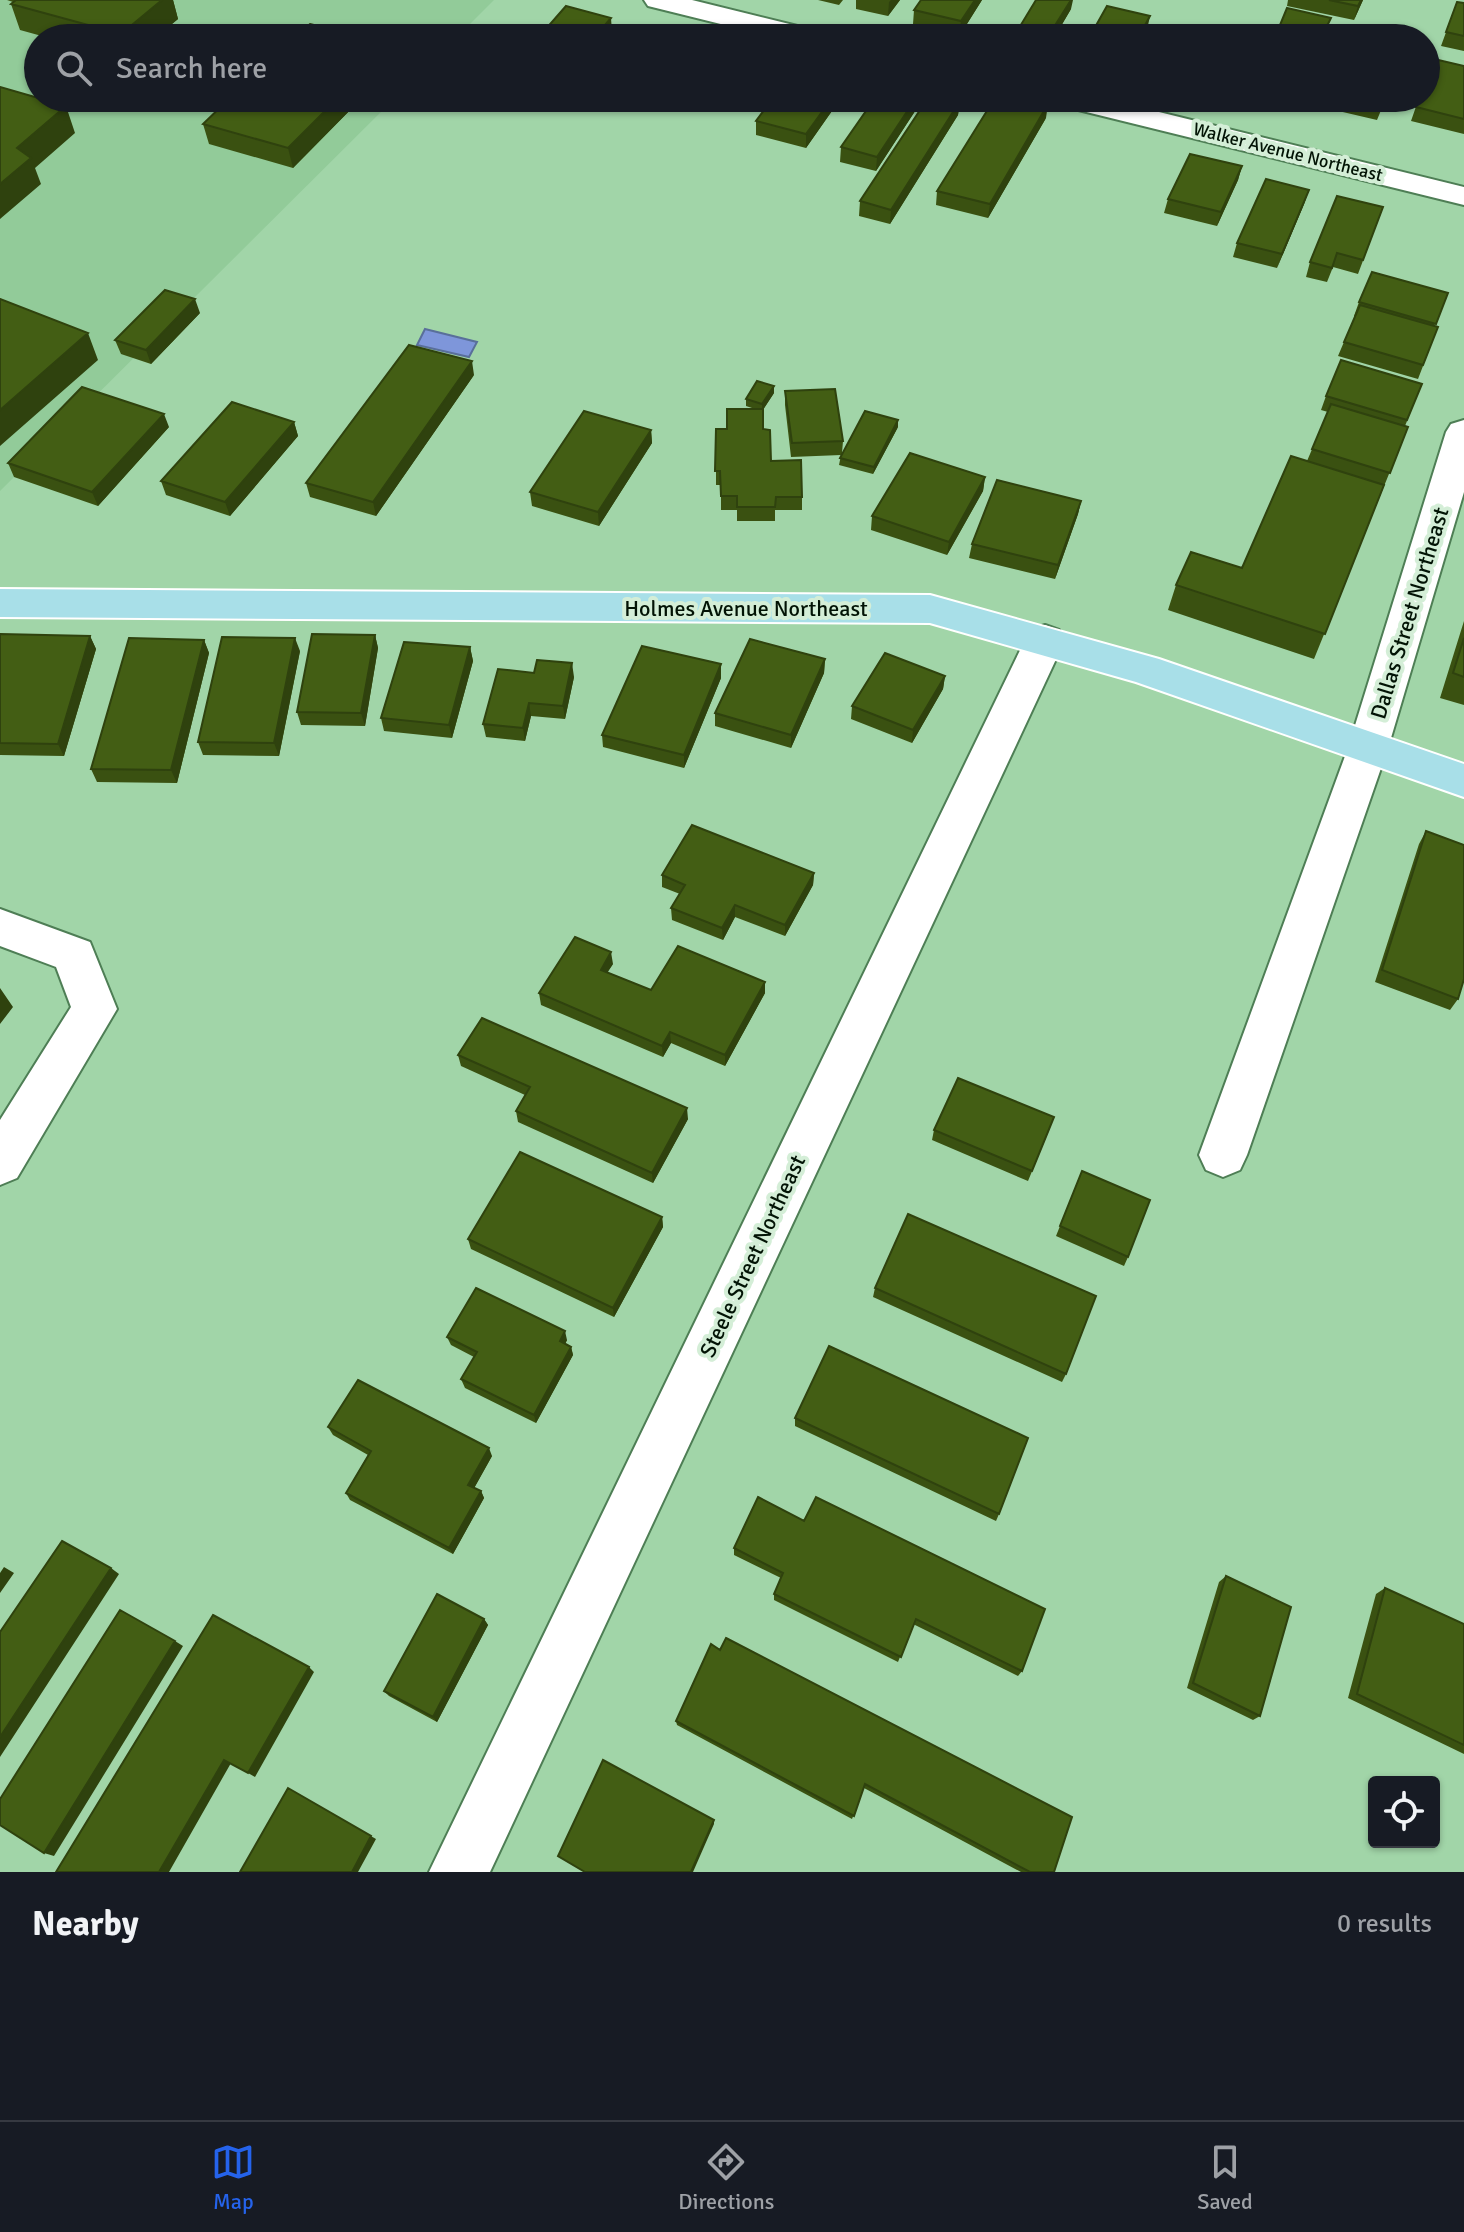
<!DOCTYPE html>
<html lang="en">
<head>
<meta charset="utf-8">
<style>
  body { margin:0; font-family:Signika,sans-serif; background:#20242c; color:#f1f3f6 }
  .controls { position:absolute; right:24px; bottom:24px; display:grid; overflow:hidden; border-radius:8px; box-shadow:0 2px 6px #0004 }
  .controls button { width:72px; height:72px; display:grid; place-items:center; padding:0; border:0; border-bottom:2px solid #363941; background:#171b24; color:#f1f3f6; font:40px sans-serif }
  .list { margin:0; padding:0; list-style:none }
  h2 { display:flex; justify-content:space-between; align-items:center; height:104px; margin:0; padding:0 32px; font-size:34px }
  h2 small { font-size:26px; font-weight:400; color:#9ea1a6 }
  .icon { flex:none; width:44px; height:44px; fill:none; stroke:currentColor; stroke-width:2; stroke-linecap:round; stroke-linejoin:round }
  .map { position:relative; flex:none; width:1464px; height:1872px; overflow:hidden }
  .search { position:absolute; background:#171b24; box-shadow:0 2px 6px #0004; left:24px; right:24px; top:24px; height:88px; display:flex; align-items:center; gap:20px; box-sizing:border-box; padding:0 28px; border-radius:44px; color:#9ea1a6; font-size:30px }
  .sheet { height:248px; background:#171b24 }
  nav { display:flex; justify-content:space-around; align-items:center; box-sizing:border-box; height:112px; border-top:2px solid #363941; background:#171b24; font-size:22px; color:#9ea1a6 }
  nav a { display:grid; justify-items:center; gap:4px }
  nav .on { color:#2563eb }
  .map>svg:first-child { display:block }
</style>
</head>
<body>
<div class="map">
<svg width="1464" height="1872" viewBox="0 0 1464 1872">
  <rect width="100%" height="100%" fill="#a1d5a8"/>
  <path fill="#92cb99" d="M0,0H494L456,38H38V98H395L0,491Z"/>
  <path fill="#7e96da" stroke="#596f9a" stroke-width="2" d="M425,329L477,342L469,357L417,345Z"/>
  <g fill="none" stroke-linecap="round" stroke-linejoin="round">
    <g stroke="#4e7e55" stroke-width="4">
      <path id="minor" d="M644,0H692L822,32L826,38H777L648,6Z
        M1050,98H1102L1464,187V205L1054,104Z
        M1464,420V492L1388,748L1247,1155L1240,1170L1223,1177L1206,1170L1199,1155L1348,748L1446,432L1451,424Z
        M1045,625L1059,630L1065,640L490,1872H429L1025,640L1031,630Z
        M0,909L90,942L117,1009L17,1178L0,1185V1120L71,1007L56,967L0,946Z"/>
    </g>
    <g stroke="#fff" stroke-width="4">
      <path id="major" d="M0,589L930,595L1159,659L1464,764V797L1136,682L930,623L0,617Z"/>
    </g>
    <use href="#minor" fill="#fff" fill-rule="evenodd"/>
    <use href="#major" fill="#a8dfe8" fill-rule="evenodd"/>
  </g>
  <path fill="#3a5111" d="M7,0H173L178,19L155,38H49L20,30L11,4L13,2Z
    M818,0H843L839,5Z
    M856,0H900L888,16L856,9Z
    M982,0L960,35L913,24L914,10Z
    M1288,0H1363L1354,20L1287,6Z
    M1457,2L1464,3V51L1441,46Z
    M1071,9L1054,38H1017L1019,28Z
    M1331,18L1323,38H1270L1278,29L1280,25Z
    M1464,66V134L1411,121L1419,98Z
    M362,98L293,168L209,144L203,124Z
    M773,98H841L806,148L756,135V121Z
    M875,98H920L919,105L876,171L840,162L841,147Z
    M1261,98H1293L1290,105Z
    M1319,98H1386L1377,120L1317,106Z
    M960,101L958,115L890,224L859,216L860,201Z
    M1046,118L988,218L936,205L937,191Z
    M1242,166L1238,180L1217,226L1164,213L1168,199Z
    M1309,190L1304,204L1277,268L1233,257L1237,243Z
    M1383,207L1358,274L1333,267L1327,282L1306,277L1310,262Z
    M1448,293L1434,326L1438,327L1418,379L1338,356L1355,316H1354L1359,302Z
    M200,313L151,364L121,354L115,340Z
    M474,375L376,516L310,497L306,483Z
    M1422,384L1405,426L1408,427L1314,659L1168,610L1176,585L1242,568L1307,461L1328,412L1321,410L1326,396Z
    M785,391L843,441L842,453L898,427L873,474L839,465L841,455L791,457L785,405Z
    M774,393L763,410V429L771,461L802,497V510H775V521H737V510H721V485H716V429H727L755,409L746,406V399Z
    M294,422L298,436L230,516L166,495L161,481Z
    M169,427L98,506L14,477L8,463Z
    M651,430L652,443L599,526L532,506L530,492Z
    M985,477L983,491L947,555L871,530L872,516Z
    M1081,501L1078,514L1055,579L969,558L972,544Z
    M1464,621V705L1440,698Z
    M0,634L90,636L96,649L64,756L0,755Z
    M375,635L378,648L365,726L301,725L297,712Z
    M204,640L209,653L177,783L97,782L91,769Z
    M470,647L473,661L452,738L384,731L381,718Z
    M300,651L279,756L203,755L198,742Z
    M825,659L824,673L791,748L715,726V713Z
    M721,664V678L684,768L603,747L602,735Z
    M945,676L943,689L912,743L851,719L852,706Z
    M574,677L565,719L531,716L525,741L486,737L483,724Z
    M1426,831L1458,999L1450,1010L1375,982L1419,844Z
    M814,873L813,885L785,936L735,917L723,940L672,920L671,908L680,894L662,887V875Z
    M613,964L607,972L651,990L765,993L725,1066L671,1043L663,1057L541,1005L539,993Z
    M458,1055L688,1119L653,1183L518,1122L516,1111L525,1095L461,1066Z
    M1050,1128L1028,1181L932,1140L934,1130Z
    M1082,1171L1128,1257L1124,1266L1056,1236Z
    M662,1217L663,1227L614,1317L471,1249L468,1239Z
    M875,1288L1066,1374L1062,1382L873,1297Z
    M447,1337L567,1340L565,1344L571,1347L573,1355L536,1423L465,1388L461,1379L474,1357L451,1345Z
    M795,1418L999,1514L996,1521L795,1426Z
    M328,1427L492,1456L474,1488L481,1491L484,1498L453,1554L350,1500L346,1493L368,1455L333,1435Z
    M758,1497L1022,1671L1018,1676L913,1624L898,1662L774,1600V1594L781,1578L734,1555V1548Z
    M1226,1576L1260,1716L1253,1720L1187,1688L1219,1582Z
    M1385,1588L1464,1624V1754L1348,1698L1376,1594Z
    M484,1619L488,1625L437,1722L389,1696L384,1691Z
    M711,1644L1054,1872H1021L864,1788L852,1819L677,1725L676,1721Z"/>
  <path fill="#2f420e" d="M162,0H173L178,19L155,38H122L121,34Z
    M891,0H900L888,16L889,2Z
    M975,0H982L960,35L961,21Z
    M1071,0H1073L1071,9L1054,38H1049V35Z
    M1361,0H1363L1354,20L1358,6Z
    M1150,16L1147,30L1143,38H1138Z
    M611,18L612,32L607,38H594Z
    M338,98H362L293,168L288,148Z
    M832,98H841L806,148V134Z
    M916,98H920L919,105L876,171L877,157Z
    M960,101L958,115L890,224L891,210Z
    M1048,104L1046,118L988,218L990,204Z
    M66,106L75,133L35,168L41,184L0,219V184L17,148Z
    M1242,166L1238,180L1217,226L1221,212Z
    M1309,190L1304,204L1277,268L1282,254Z
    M195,299L200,313L151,364L146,350Z
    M88,333L98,360L0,446V410Z
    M472,361L474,375L376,516L373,502Z
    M774,386V393L762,411V404Z
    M164,414L169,427L98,506L92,492Z
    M898,420V427L873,474L874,467Z
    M294,422L298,436L230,516L225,502Z
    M651,430L652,443L599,526L598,512Z
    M985,477L983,491L947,555L949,542Z
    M1081,501L1078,514L1055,579L1058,565Z
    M375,635L378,648L365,726L361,713Z
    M90,636L96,649L64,756L58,744Z
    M295,638L300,651L279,756L274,743Z
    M204,640L209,653L177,783L171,770Z
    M470,647L473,661L452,738L449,725Z
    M825,659L824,673L791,748V735Z
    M572,663L574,677L565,719L563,706Z
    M721,664V678L684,768V755Z
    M945,676L943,689L912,743L913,730Z
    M529,703L531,716L525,741L523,728Z
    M814,873L813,885L785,936V925Z
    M735,905V917L723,940L722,928Z
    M611,952L613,964L602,981L601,970Z
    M765,982V993L725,1066V1055Z
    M0,988L13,1007L0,1024Z
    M670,1032L671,1043L663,1057L662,1046Z
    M687,1108L688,1119L653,1183L652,1173Z
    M662,1217L663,1227L614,1317L613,1308Z
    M565,1331L567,1340L562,1350L560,1341Z
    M571,1347L573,1355L536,1423L534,1415Z
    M489,1448L492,1456L472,1492L468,1485Z
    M481,1491L484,1498L453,1554L449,1548Z
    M4,1567L14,1573L0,1593V1573Z
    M111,1568L119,1574L0,1757V1737Z
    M484,1619L488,1625L437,1722L433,1717Z
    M175,1641L183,1646L54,1856L44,1853Z
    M309,1667L314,1672L255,1777L248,1773Z
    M224,1760L231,1763L169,1872H159Z
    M294,1792L376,1839L358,1872H352Z
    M714,1820V1824L693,1872H691Z"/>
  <path fill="#435e14" stroke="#2f420e" stroke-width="2" d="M16,0H162L121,34L11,4Z
    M921,0H975L961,21L914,10Z
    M1036,0H1071L1049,35L1019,28Z
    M1329,0H1361L1358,6Z
    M1457,2L1464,3V36L1446,32Z
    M566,6L611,18L594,38H538Z
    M1107,6L1150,16L1138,38H1089Z
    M1287,8L1331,18L1323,34L1280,25Z
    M310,24L365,38H294Z
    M1274,28L1318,38H1270Z
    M1434,59L1464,66V119L1416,107L1419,98H1426V80Z
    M0,87L66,106L17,148L31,158L0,184Z
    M230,98H338L288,148L203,124Z
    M773,98H832L806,134L756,121Z
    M875,98H916L877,157L841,147Z
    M928,98H947L960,101L891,210L860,201Z
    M995,98H1022L1048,104L990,204L937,191Z
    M1349,98H1385L1382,106Z
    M1190,154L1242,166L1221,212L1168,199Z
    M1266,179L1309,190L1282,254L1237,243Z
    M1337,196L1383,207L1363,260L1337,253L1332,268L1310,262Z
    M1372,272L1448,293L1436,324L1359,302Z
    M165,290L195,299L146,350L115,340Z
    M0,299L88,333L0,410Z
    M1360,305L1438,327L1423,365L1344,342Z
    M409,345L472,361L373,502L306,483Z
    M1341,360L1422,384L1407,420L1326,396Z
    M757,381L774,386L762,404L746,399Z
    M82,387L164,414L92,492L8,463Z
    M835,389L843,441L792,443L785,391Z
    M232,402L294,422L225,502L161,481Z
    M1331,404L1408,427L1390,473L1312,449Z
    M727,409H763V429L770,430L771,461L801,460L802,497H776L775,507H737V496H721L720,471H715L716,429H727Z
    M584,411L651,430L598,512L530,492Z
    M865,411L898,420L874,467L840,458Z
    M910,453L985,477L949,542L872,516Z
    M1291,456L1384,485L1325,634L1176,585L1191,552L1242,568Z
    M997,480L1081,501L1058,565L972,544Z
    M0,634L90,636L58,744L0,743Z
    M312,634L375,635L361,713L297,712Z
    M222,637L295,638L274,743L198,742Z
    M129,638L204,640L171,770L91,769Z
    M1464,638V677L1453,673Z
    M750,639L825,659L791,735L715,713Z
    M404,642L470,647L449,725L381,718Z
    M642,646L721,664L684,755L602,735Z
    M885,653L945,676L913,730L852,706Z
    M537,660L572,663L563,706L529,703L523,728L483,724L498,669L534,673Z
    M692,825L814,873L785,925L735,905L722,928L671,908L685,885L662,875Z
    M1426,831L1464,845V979L1458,999L1382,970Z
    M575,937L611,952L601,970L651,990L678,946L765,982L725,1055L670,1032L662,1046L539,993Z
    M482,1018L687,1108L652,1173L516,1111L530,1087L458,1055Z
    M958,1078L1054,1117L1032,1171L934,1130Z
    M520,1152L662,1217L613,1308L468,1239Z
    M1082,1171L1150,1200L1128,1257L1060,1226Z
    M908,1214L1096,1296L1066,1374L875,1288Z
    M476,1288L565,1331L560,1341L571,1347L534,1415L461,1379L477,1352L447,1337Z
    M829,1346L1028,1438L999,1514L795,1418Z
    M358,1380L489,1448L468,1485L481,1491L449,1548L346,1493L371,1451L328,1427Z
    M758,1497L804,1521L816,1497L1045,1609L1022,1671L916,1619L901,1657L774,1594L783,1573L734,1548Z
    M62,1541L111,1568L0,1737V1632Z
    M1226,1576L1291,1607L1260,1716L1193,1683Z
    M1385,1588L1464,1624V1745L1357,1694Z
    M437,1594L484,1619L433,1717L384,1691Z
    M120,1610L175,1641L44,1853L0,1825V1799Z
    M213,1615L309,1667L248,1773L224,1760L159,1872H56Z
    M726,1638L1072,1817L1054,1872H1030L865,1784L854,1816L676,1721L711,1644L720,1650Z
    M603,1760L714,1820L691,1872H585L558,1856Z
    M288,1788L371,1836L352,1872H240Z"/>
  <g text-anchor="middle" stroke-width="8" stroke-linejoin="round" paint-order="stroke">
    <g font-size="18" fill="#021305" stroke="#d4eed7">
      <text transform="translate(1288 152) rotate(14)" y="6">Walker Avenue Northeast</text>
    </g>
    <g font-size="22" fill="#021305" stroke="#d4eed7">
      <text x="746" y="616">Holmes Avenue Northeast</text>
      <text transform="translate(1409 613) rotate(-73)" y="8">Dallas Street Northeast</text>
      <text transform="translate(752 1256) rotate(-65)" y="8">Steele Street Northeast</text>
    </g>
  </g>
</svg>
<div class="controls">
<button><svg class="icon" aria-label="locate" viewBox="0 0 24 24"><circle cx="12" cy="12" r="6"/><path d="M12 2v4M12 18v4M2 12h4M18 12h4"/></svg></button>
</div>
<div class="search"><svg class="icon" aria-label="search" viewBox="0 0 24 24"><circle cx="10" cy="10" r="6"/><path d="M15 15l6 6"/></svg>Search here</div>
</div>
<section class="sheet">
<h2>Nearby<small>0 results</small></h2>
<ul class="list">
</ul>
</section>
<nav>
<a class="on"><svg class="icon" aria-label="map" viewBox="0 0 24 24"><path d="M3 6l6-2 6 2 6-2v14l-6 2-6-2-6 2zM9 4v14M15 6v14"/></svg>Map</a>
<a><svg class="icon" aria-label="directions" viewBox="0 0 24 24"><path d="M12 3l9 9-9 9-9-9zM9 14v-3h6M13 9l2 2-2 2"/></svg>Directions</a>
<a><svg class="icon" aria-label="saved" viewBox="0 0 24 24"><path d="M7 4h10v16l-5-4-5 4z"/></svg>Saved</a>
</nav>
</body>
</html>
